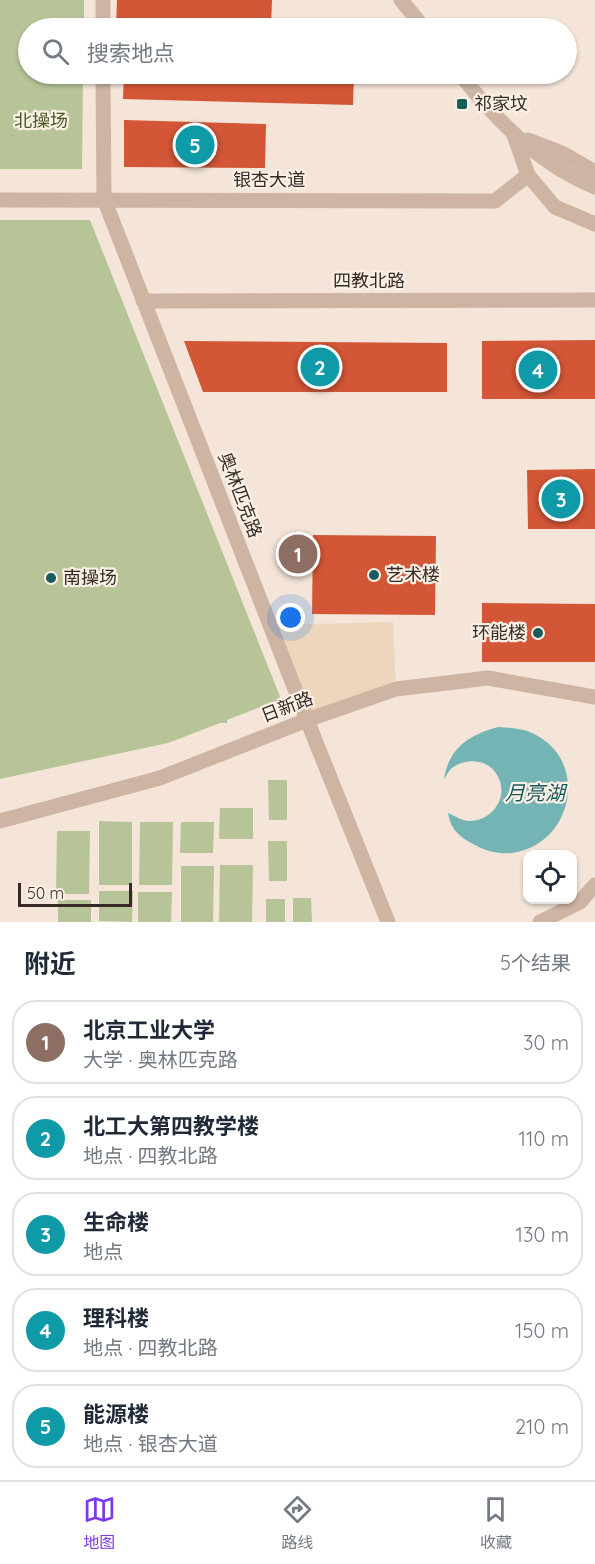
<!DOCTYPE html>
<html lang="zh">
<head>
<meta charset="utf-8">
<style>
  body { margin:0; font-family:Quicksand,"Noto Sans SC",sans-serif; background:#f6f6f7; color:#1f2937 }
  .controls { position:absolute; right:18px; bottom:18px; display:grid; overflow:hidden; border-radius:12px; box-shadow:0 2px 4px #0004 }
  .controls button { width:54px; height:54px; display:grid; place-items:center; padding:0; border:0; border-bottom:2px solid #e0e1e3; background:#fff; color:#1f2937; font:30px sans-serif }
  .scale { position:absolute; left:18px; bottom:15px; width:114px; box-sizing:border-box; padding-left:6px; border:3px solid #372a26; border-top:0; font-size:16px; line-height:21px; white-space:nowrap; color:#372a26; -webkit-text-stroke:4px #fbf0e5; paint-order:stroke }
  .you { position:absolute; left:291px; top:618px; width:21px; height:21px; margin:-15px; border:4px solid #fff; border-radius:50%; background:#1a73e8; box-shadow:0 0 0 9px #1a73e833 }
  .badge { display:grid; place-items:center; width:39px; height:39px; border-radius:50%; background:#7c3aed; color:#fff; font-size:20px; font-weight:700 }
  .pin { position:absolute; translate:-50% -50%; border:3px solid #fff; box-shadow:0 2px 6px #0006 }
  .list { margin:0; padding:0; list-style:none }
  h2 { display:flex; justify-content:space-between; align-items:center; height:78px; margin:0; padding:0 24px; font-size:26px }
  h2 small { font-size:20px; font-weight:400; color:#747a83 }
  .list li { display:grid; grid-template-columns:39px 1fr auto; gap:18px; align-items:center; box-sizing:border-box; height:84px; margin:0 12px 12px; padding:0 12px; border:2px solid #e0e1e3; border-radius:24px }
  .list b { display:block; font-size:22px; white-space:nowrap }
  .list p { margin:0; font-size:20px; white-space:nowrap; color:#747a83 }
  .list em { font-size:20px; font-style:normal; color:#747a83 }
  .icon { flex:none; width:33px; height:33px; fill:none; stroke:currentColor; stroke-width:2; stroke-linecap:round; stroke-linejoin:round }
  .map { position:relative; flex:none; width:595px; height:922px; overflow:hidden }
  .search { position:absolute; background:#fff; box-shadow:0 2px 4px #0004; left:18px; right:18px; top:18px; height:66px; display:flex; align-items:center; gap:15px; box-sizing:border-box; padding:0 21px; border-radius:33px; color:#747a83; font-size:22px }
  .sheet { height:558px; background:#fff }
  nav { display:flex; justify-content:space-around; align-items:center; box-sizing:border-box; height:84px; border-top:2px solid #e0e1e3; background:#fff; font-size:16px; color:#747a83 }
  nav a { display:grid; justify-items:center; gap:3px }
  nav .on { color:#7c3aed }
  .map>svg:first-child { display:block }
</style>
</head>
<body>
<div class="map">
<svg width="595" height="922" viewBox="0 0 595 922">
  <rect width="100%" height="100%" fill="#f4e5d8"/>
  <path fill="#b7c497" d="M0,0H84V28H28V74H83L82,169H0Z
    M0,220H90L281,699L227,720V723H220L168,743L0,779Z
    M268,780H287V820H269Z
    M220,808H253V839H219Z
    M99,821L132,822V885H99Z
    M140,822H173L172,885H139Z
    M181,822H214L213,853H180Z
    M57,831H90L89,894H56Z
    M268,841H287V881H269Z
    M220,865H253L252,922H219Z
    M181,866H214L213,922H181Z
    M99,891H133L132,922L99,921Z
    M138,892H172L171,922H138Z
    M293,898H311L312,922H293Z
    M266,899H285V922H266Z
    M58,900H91V922H58Z"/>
  <path fill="#eed6bd" d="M393,622L396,689L307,720L270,625Z"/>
  <path fill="#74b4b4" d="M498,727C511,728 523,728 534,734C590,761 573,845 512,853C500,854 488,852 477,846C461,838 451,831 448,813C455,816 462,821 470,821C491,821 508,799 499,779C492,760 468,756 452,768C449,770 447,775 444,779C449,747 470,735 498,727Z"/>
  <path fill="#d35637" d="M117,0H272L271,28H116Z
    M124,74H354L353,105L123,99Z
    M124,120L266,124L265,168L124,167Z
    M595,340V399H482V341Z
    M184,341L447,343V392H203Z
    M595,469V529H528L527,470Z
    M313,535L436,536L435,615L312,614Z
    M482,603L595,604V662H482Z"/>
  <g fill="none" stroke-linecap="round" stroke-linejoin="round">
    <path stroke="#cdb4a3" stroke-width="15" d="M103,0V28
      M401,0L424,28
      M103,74L104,199L307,720L388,922
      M460,74C496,120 540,165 595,187
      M514,135L528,175L555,207L595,224
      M528,140L562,153L595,172
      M0,200L495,201L528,175
      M143,301L595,300
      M0,821L160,778L307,720L396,689L488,678L595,697
      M540,922L580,902L595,885"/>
  </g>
  <g fill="#175b5d" stroke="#fbf0e5" stroke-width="2">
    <rect x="456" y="98" width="12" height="12" rx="3"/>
    <circle cx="374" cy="575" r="6"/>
    <circle cx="51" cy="578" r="6"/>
    <circle cx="538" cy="633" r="6"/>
  </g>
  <g text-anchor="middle" stroke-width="4.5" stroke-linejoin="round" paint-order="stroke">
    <g font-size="18" fill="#372a26" stroke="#fbf0e5" text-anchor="start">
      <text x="474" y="110">祁家坟</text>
      <text x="386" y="581">艺术楼</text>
      <text x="63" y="584">南操场</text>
      <text x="526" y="639" text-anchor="end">环能楼</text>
    </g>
    <g font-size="18" fill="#485827" stroke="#fbf0e5">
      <text x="41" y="127">北操场</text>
    </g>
    <g font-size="18" fill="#372a26" stroke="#fbf0e5">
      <text x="269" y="186">银杏大道</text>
      <text x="369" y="287">四教北路</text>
      <text transform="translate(240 495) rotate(69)" y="6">奥林匹克路</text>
      <text transform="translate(287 707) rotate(-21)" y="6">日新路</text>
    </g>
    <g font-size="20" font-style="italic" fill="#175b5d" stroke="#fbf0e5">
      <text x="535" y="800">月亮湖</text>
    </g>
  </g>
</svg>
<div class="controls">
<button><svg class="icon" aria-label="locate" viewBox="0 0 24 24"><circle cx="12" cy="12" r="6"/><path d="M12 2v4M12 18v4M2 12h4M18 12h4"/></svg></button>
</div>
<div class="scale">50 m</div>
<div class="you"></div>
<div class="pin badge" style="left:298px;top:554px;background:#8d6e63">1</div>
<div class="pin badge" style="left:320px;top:367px;background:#0f9aa8">2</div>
<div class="pin badge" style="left:561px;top:499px;background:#0f9aa8">3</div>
<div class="pin badge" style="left:538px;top:370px;background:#0f9aa8">4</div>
<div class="pin badge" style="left:195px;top:145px;background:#0f9aa8">5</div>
<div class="search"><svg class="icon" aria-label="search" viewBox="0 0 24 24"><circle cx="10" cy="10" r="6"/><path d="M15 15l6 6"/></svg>搜索地点</div>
</div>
<section class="sheet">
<h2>附近<small>5个结果</small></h2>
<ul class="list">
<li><span class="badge" style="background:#8d6e63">1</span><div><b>北京工业大学</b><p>大学 · 奥林匹克路</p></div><em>30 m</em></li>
<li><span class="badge" style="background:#0f9aa8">2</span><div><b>北工大第四教学楼</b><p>地点 · 四教北路</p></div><em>110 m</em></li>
<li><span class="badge" style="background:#0f9aa8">3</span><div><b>生命楼</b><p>地点</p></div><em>130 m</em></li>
<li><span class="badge" style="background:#0f9aa8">4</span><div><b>理科楼</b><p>地点 · 四教北路</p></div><em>150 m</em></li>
<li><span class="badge" style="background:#0f9aa8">5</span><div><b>能源楼</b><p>地点 · 银杏大道</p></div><em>210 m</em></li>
</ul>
</section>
<nav>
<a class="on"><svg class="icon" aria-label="map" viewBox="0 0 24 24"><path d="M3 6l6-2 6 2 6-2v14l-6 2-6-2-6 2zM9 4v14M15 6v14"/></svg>地图</a>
<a><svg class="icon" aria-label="directions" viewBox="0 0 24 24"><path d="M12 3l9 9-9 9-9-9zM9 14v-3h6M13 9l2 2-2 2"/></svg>路线</a>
<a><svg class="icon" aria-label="saved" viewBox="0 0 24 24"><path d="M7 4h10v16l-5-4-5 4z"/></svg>收藏</a>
</nav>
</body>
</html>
